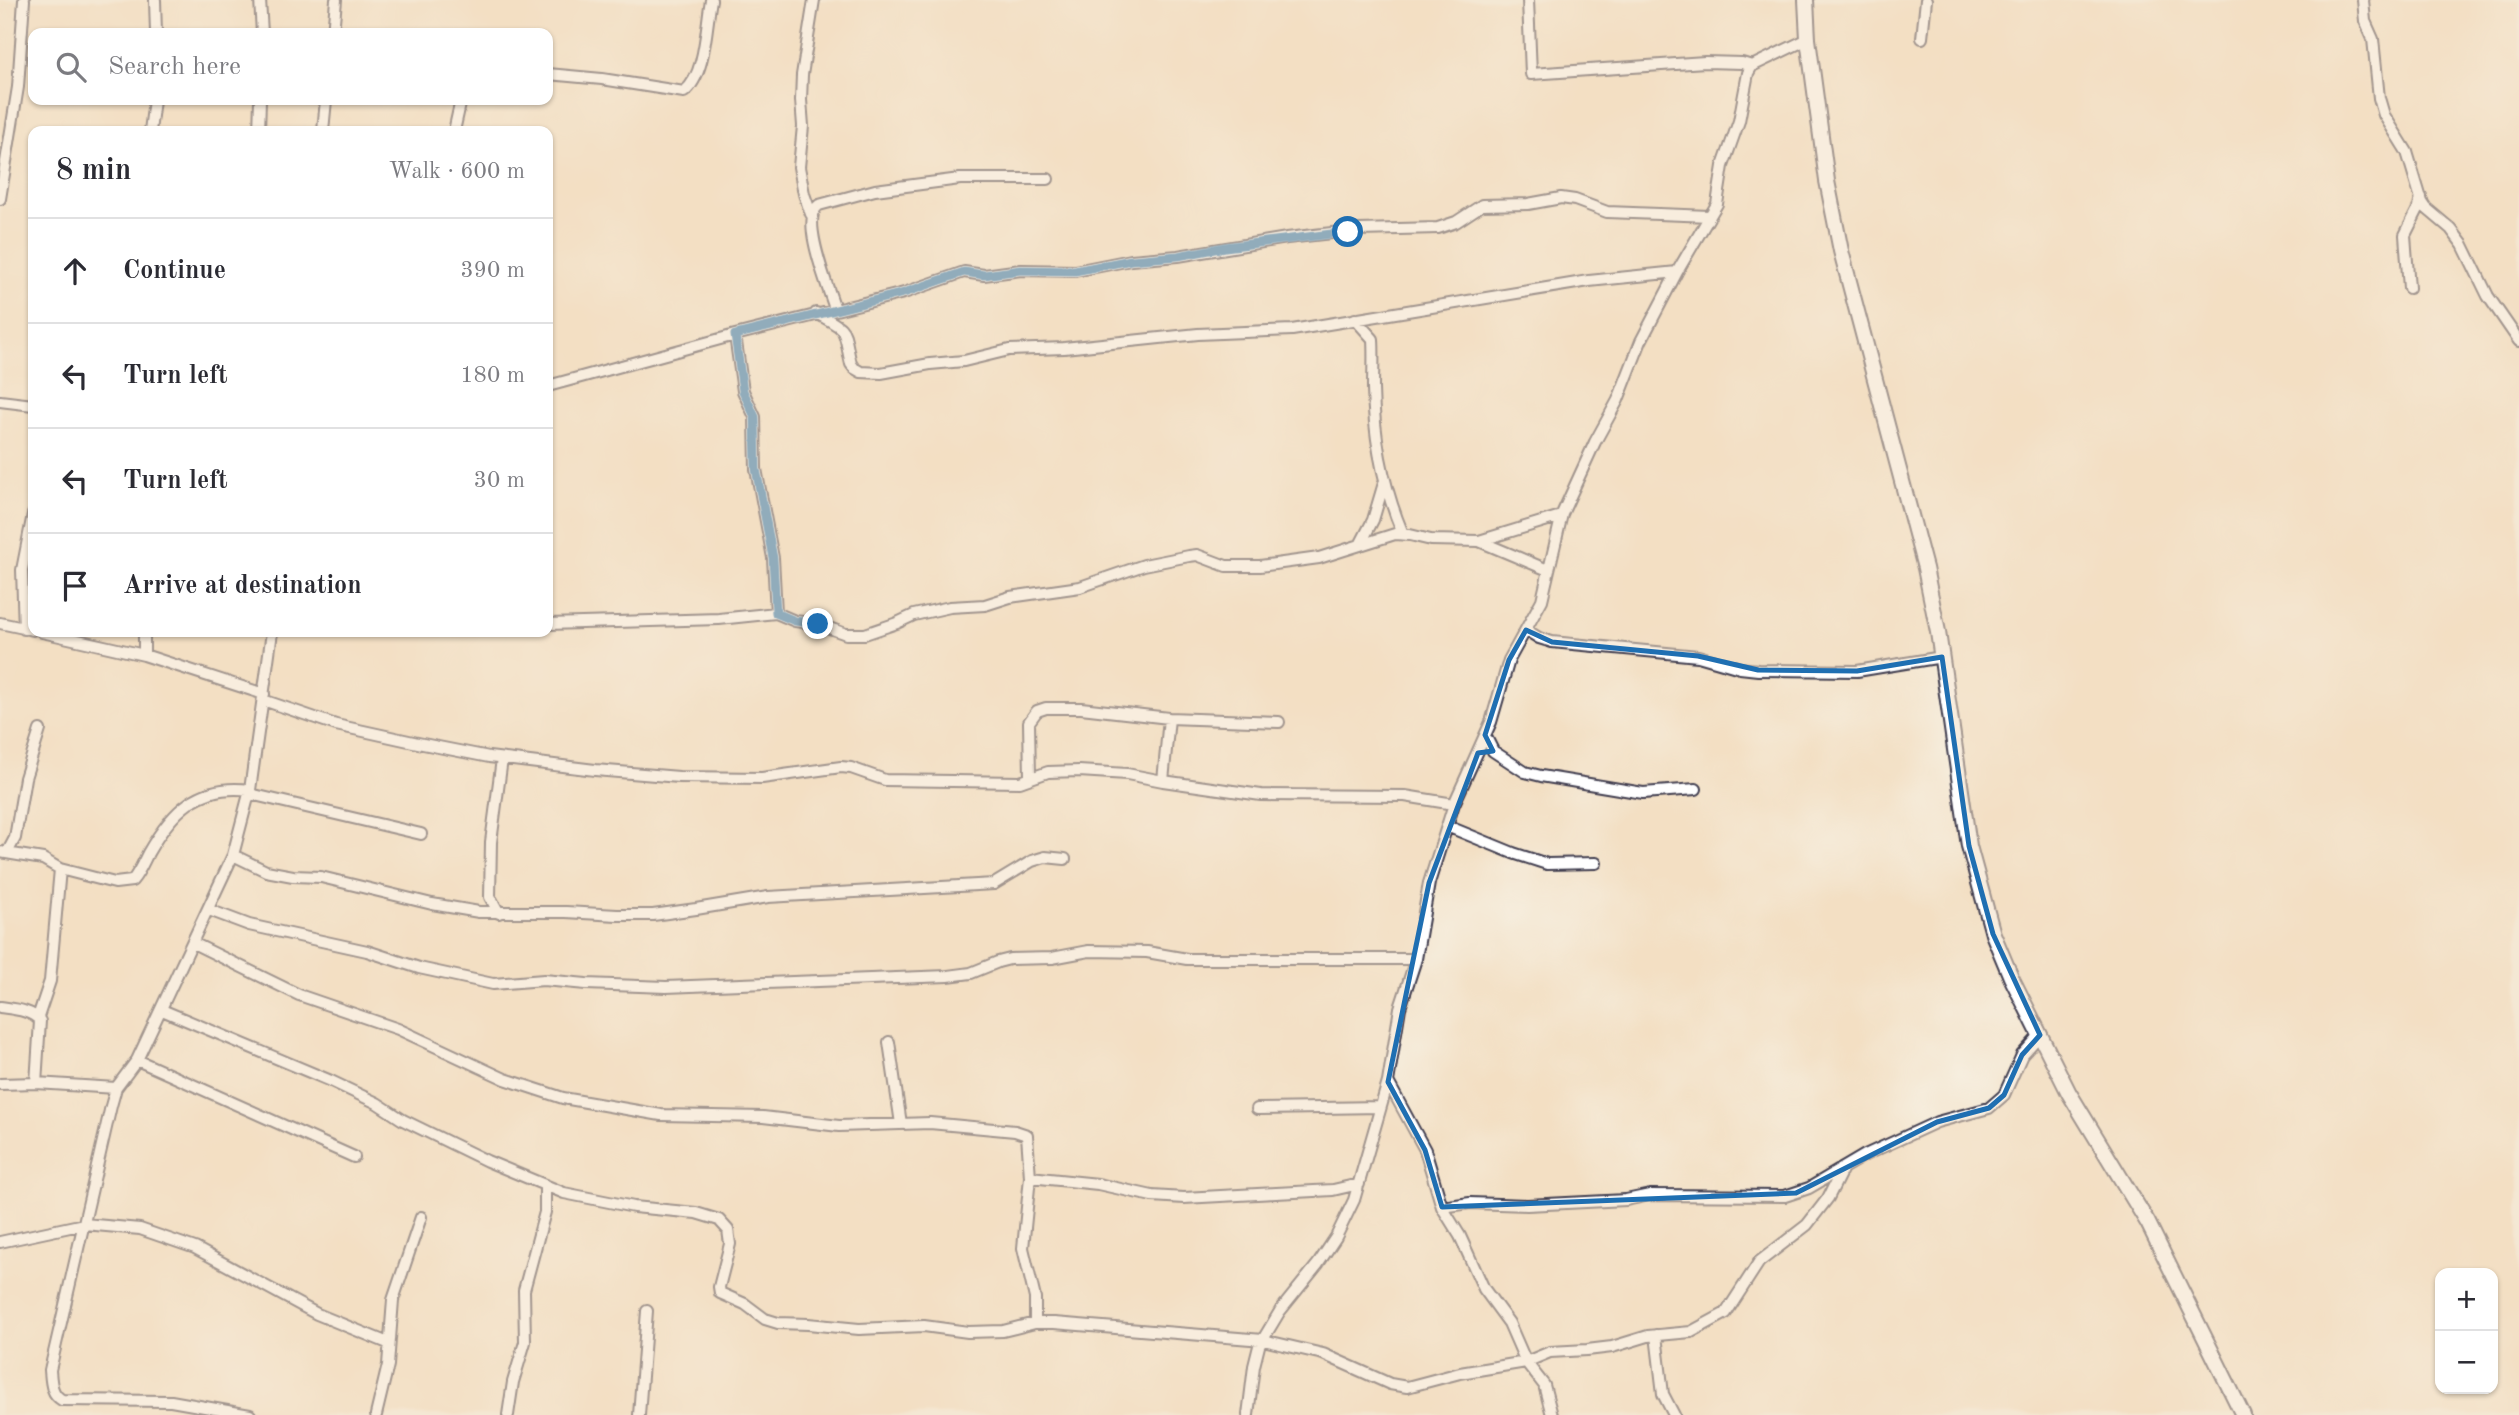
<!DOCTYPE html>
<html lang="en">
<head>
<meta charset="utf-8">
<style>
  body { margin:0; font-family:"Old Standard TT",serif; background:#f2f2f3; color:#2b2b33 }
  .controls { position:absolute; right:21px; bottom:21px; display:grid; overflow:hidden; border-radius:14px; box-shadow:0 2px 5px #0004 }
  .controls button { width:63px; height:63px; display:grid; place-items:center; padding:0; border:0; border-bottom:2px solid #e1e1e2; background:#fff; color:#2b2b33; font:35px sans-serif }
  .stop { position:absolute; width:21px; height:21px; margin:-16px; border:5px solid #1f6fb2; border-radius:50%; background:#fff }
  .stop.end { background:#1f6fb2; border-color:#fff; box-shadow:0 2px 7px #0008 }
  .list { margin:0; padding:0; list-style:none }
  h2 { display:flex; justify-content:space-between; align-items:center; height:91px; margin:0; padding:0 28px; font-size:30px }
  h2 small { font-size:23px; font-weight:400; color:#7c7c81 }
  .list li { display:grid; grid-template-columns:46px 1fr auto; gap:21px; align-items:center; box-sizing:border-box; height:105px; padding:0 28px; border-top:2px solid #e1e1e2 }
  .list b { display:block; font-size:26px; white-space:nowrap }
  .list em { font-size:23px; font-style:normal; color:#7c7c81 }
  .icon { flex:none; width:38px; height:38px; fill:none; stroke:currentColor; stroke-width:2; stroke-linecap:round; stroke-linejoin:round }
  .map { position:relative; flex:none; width:2519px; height:1415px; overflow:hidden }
  .search { position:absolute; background:#fff; box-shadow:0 2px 5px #0004; left:28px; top:28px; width:525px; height:77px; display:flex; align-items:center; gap:18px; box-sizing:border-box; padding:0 24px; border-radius:14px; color:#7c7c81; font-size:26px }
  .panel { position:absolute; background:#fff; box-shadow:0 2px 5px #0004; left:28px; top:126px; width:525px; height:511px; border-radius:14px }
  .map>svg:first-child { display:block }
</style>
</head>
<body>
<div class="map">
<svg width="2519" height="1415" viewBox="0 0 2519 1415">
  <rect width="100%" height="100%" fill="#f7f3e8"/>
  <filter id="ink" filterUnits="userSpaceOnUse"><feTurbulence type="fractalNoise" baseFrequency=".0143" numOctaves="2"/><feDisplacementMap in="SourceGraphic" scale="14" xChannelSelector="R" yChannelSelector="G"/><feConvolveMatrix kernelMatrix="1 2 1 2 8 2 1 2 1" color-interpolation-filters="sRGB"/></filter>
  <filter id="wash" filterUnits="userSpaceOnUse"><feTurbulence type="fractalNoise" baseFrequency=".00686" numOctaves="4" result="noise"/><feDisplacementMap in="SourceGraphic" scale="28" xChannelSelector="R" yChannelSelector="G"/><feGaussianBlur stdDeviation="1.57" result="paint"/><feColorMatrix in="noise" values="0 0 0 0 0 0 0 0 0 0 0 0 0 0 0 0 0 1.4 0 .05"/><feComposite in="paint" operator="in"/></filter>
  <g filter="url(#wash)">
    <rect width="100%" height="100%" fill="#f3dfc3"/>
  </g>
  <g filter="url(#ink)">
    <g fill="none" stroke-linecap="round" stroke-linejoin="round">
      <g stroke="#413e4f" stroke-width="14">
        <path id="minor" d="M155,0L156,33
          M260,0L262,33
          M1528,0L1531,74L1705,62L1742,63L1752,66
          M2363,0L2365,21L2373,39L2379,98L2384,115L2407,152L2422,202L2426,208L2451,229L2463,245L2488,296L2519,341
          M333,33L336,0
          M1922,38L1926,0
          M548,74L602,79L684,92C706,75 706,25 711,0
          M150,131L154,100
          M259,131L260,100
          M323,131L326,100
          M454,131L461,100
          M0,199L18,87L24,0
          M811,214L804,194L799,167L803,126L801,100L802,75L814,0
          M2409,288L2405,235L2419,207L2421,197
          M835,309C829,289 799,218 819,205L875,190L960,179H1048
          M816,313C851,332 842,327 851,364L854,368L861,372L881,373L930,364L964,361L1009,350L1064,348L1198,334L1292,330L1589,281L1677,272
          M1355,319L1373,339C1374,356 1373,373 1373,389C1374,439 1384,489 1403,534
          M735,335L743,391L755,417L756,469L773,558L776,613
          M548,386L735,335L904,293L964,272L984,275L1021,270L1075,271L1131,260L1178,256L1287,238L1359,230L1438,228L1456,222L1482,205L1528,204L1561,198L1575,200L1607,212L1710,216
          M0,401L33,405
          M1479,541L1548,570
          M1360,545L1373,520L1384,483
          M0,623L33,630
          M548,624L719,619L776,613L795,621L818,624L846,634H865L897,623L914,615L950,607L985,605L1010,597L1080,587L1144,565L1189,556L1197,555L1226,566H1260L1319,558L1395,534L1410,535L1431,540L1479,541L1561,516
          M24,629L22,570L33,514
          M1526,630L1539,638L1552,642L1698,656L1740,668L1758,670L1857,671L1942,657
          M42,632L144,655L264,694
          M144,655V632
          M263,700L336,725L418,743L489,757L595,770L679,777L762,778L841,767L851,768L885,780L1020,782L1048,772L1079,771L1127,774L1163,781L1169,718
          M1485,735L1493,751L1525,772L1541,776L1643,793L1696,789
          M1030,777L1029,722L1037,711L1046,708H1081L1169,718L1279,722
          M1163,781L1261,795L1405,796L1454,804
          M250,794L421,834
          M1447,826L1513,853L1547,864L1596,863
          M0,852L43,859L60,869L103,880L115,883L132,881C139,873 143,863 148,853C172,811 199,783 250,790
          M7,853L15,838L25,778L40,730
          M233,855L266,871L293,876L321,877L432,904L479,912H566L617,915H653L696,909L768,897L994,884L1032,861L1045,857L1065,859
          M209,910L249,925L367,951L419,968L493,984L544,980L586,984L666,987L948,976L971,973L998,962L1010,959L1052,958L1089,951L1147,952L1187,959H1416
          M499,913L490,897L491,842L502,759
          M193,943L299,995L398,1029L505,1079L563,1098L661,1115L763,1117L839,1126L930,1123L1015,1131L1027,1135L1030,1177L1023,1248L1035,1298V1323
          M0,1007C13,1009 32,1010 40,1021L36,1083
          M162,1010L331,1081L377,1103L403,1120L487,1161L564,1193L634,1207L696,1213L719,1220L728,1230L730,1244L719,1287L720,1293L745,1304L765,1319L778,1323L808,1324L859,1329L924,1326L968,1332L1003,1331L1035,1323H1054L1263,1340L1323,1354L1390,1384L1407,1387L1460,1373L1526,1362L1550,1352L1587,1350L1612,1347L1648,1336L1691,1332L1726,1313L1759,1262L1807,1225L1828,1198L1843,1168
          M38,1017L50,981L60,869
          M889,1042L901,1124
          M137,1060L354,1157
          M1388,1082L1425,1150L1442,1207L1460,1236L1484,1289L1509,1323L1526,1362L1544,1385L1552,1415
          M0,1084L36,1083L116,1088
          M1257,1109L1380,1107
          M1030,1177L1098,1184L1152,1196L1184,1198L1333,1190L1359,1184
          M1442,1207L1470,1203L1527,1205L1626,1200L1650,1195L1785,1196L1809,1188L1865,1155L1937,1122L1989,1108L2004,1095L2022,1055L2040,1035
          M0,1242L84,1224L140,1229L195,1248L317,1314L388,1343
          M1656,1335L1663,1394L1674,1415
          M250,1415L171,1401L62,1400C51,1394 51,1382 50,1370L111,1106L116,1088L137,1060L233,855L250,790L272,632
          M376,1415L388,1365L393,1300L421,1217
          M508,1415L513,1382L525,1342L524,1290L545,1212V1185
          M639,1415L647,1311
          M1248,1415L1254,1366L1259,1346L1280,1311L1318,1264L1336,1237L1354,1200L1388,1082L1400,1008L1416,959L1429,883L1454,804L1491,722L1509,660L1542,600L1562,514L1595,442L1618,400L1641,341L1677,272L1717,204L1723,166L1739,121L1748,73L1752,66L1808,39"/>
      </g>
      <g stroke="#413e4f" stroke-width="18">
        <path id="tertiary" d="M1806,0L1808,39L1827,181L1841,251L1925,568L1938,632L1969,846L1993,934L2011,977L2069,1093L2148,1223L2243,1415"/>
      </g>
      <use href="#minor" stroke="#fff" stroke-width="10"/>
      <use href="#tertiary" stroke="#fff" stroke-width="14"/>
    </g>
  </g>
  <g fill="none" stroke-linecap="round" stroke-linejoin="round" filter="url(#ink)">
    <path stroke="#1f6fb2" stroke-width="9" d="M818,624L795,621L776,613L773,558L756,469L755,417L743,391L735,335L904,293L964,272L984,275L1021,270L1075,271L1131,260L1178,256L1225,247L1348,232"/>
  </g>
  <path d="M0 0H2519V1415H0ZM1526,630L1552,642L1698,656L1758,670L1857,671L1942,657L1969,846L1993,934L2040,1035L2022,1055L2004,1095L1989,1108L1937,1122L1796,1193L1442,1207L1425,1150L1388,1082L1429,883L1478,753L1493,751L1485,735L1509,660Z" fill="#f3dfc3" fill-opacity=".55" fill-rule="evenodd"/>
  <path fill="none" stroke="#1f6fb2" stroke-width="5" stroke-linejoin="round" d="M1526,630L1552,642L1698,656L1758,670L1857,671L1942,657L1969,846L1993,934L2040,1035L2022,1055L2004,1095L1989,1108L1937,1122L1796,1193L1442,1207L1425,1150L1388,1082L1429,883L1478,753L1493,751L1485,735L1509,660Z"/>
</svg>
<div class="controls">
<button>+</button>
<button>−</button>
</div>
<div class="stop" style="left:1348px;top:232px"></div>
<div class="stop end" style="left:818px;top:624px"></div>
<div class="search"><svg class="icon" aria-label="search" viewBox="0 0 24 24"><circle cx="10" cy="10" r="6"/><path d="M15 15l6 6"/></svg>Search here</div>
<section class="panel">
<h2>8 min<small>Walk · 600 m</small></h2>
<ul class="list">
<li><svg class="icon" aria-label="ahead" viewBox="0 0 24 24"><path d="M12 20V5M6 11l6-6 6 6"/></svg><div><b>Continue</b></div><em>390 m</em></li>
<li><svg class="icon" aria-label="left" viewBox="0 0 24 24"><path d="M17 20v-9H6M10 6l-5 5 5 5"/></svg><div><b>Turn left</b></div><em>180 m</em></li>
<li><svg class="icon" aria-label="left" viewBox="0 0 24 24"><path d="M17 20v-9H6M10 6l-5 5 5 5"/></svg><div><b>Turn left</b></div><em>30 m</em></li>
<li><svg class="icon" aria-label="arrive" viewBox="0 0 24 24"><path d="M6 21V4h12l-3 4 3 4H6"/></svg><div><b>Arrive at destination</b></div></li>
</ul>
</section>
</div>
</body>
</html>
